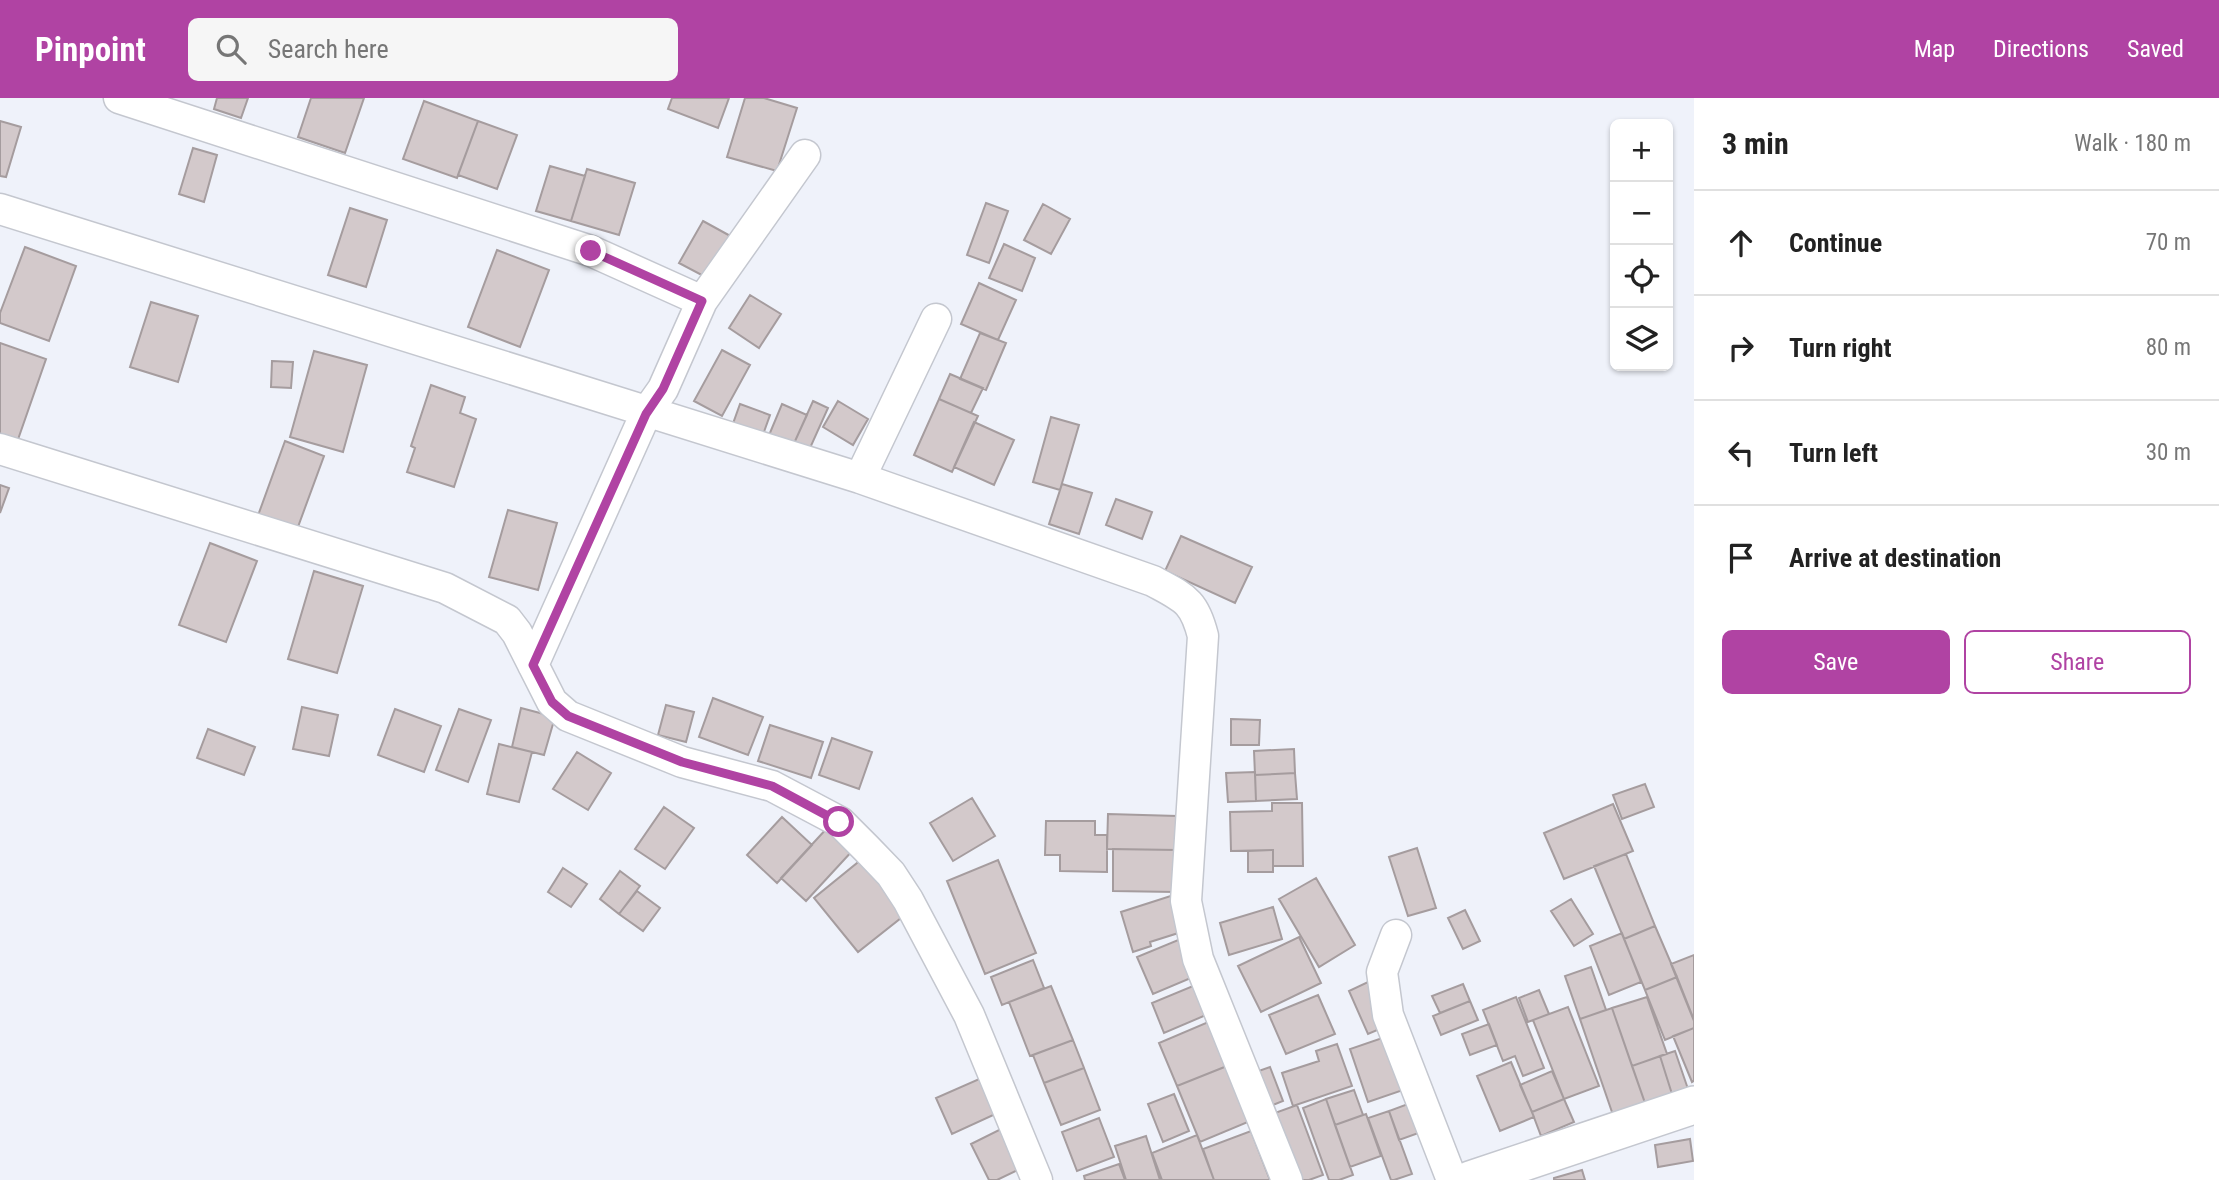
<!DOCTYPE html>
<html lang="en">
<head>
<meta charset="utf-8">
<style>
  body { margin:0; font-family:"Roboto Condensed",sans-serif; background:#f6f6f6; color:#222 }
  .controls { position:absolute; right:21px; top:21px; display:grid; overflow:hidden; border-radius:10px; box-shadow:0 2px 5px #0004 }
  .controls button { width:63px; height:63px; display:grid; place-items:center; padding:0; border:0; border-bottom:2px solid #e0e0e0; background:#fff; color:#222; font:35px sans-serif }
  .stop { position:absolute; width:21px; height:21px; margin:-16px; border:5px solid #b043a3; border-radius:50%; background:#fff }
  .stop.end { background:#b043a3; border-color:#fff; box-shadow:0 2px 7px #0008 }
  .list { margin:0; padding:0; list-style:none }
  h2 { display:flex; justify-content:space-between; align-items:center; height:91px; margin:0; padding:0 28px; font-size:30px }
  h2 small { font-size:23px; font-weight:400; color:#767676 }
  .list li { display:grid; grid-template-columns:46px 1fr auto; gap:21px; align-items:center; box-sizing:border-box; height:105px; padding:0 28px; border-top:2px solid #e0e0e0 }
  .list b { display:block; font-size:26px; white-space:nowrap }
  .list em { font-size:23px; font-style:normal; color:#767676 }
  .actions { display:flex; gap:14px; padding:21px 28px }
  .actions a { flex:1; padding:16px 0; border:2px solid #b043a3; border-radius:10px; text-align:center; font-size:24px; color:#b043a3 }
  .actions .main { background:#b043a3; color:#fff }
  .icon { flex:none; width:38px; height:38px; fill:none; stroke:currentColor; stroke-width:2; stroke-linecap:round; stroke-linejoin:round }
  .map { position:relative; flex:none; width:1694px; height:1082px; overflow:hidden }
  header { display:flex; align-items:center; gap:42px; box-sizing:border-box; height:98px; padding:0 35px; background:#b043a3; color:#fff }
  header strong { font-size:33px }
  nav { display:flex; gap:38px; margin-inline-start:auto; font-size:24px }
  .search { width:490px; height:63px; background:#f6f6f6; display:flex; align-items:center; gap:18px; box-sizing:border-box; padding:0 24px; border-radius:10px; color:#767676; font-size:26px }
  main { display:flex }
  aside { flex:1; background:#fff }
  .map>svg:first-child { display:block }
</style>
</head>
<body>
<header>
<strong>Pinpoint</strong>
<div class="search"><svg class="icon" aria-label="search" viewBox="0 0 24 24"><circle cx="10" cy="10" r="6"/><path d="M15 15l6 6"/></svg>Search here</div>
<nav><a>Map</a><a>Directions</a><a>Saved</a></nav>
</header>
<main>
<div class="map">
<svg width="1694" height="1082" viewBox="0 0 1694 1082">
  <rect width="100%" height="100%" fill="#eff2fa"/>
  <path fill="#d3c9cb" stroke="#a59c9e" stroke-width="2" d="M217,0H248L241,20L214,11Z
    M311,0H364L345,55L298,39Z
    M672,0H729L718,30L668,11Z
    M745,0H764L797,10L777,73L727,59Z
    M424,3L478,23L457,80L403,61Z
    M0,23L21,29L6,79L0,78Z
    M478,23L517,37L497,91L458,77Z
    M193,50L217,57L204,104L179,96Z
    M550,68L585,78L571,123L536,113Z
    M587,71L635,85L619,137L571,123Z
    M986,105L1008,113L989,165L967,157Z
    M1043,106L1070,121L1051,156L1024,142Z
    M350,110L387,122L366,189L328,177Z
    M703,123L734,140L711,182L679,165Z
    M1004,146L1035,160L1022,193L989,180Z
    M25,149L76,168L49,243L0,225V215Z
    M497,152L549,172L520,249L468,229Z
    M979,185L1016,202L998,242L961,226Z
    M750,197L781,216L759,250L729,230Z
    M151,204L198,218L178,284L130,269Z
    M980,235L1006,245L986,292L960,281Z
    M0,245L46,261L15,350L0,345Z
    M722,252L750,267L722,318L694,303Z
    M314,253L367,267L343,354L290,339Z
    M272,263L293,264L291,290L271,289Z
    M950,276L983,290L971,315L939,301Z
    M431,287L465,299L460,315L476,321L454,389L407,374L415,350L411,348Z
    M939,301L978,318L952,374L914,357Z
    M813,303L828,310L806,359L791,352Z
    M838,303L868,321L853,347L823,329Z
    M740,306L770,317L760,345L730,334Z
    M782,306L807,317L791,352L767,342Z
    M1051,319L1079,327L1060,392L1033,384Z
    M974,324L1014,342L994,387L954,369Z
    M285,343L324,358L295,437L256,423Z
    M1062,386L1092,395L1079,436L1049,426Z
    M0,387L9,390L0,415Z
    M1116,401L1152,414L1142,441L1106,427Z
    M508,412L557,425L538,492L489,479Z
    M1181,438L1252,469L1235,505L1165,473Z
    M210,445L257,463L226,544L179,527Z
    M314,473L363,488L337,575L288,561Z
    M713,600L763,619L748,657L699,639Z
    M666,607L694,614L686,644L658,637Z
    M302,609L338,617L329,658L293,651Z
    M521,610L555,619L544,657L512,649Z
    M395,611L441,628L424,674L378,657Z
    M459,611L491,622L468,684L436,672Z
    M1231,621L1260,622L1259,647H1231Z
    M770,627L823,644L811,680L758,663Z
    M208,631L255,649L244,677L197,660Z
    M832,640L872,654L859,691L819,677Z
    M499,646L532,654L519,704L487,696Z
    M1294,651L1295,675L1255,677L1254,653Z
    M577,654L611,675L588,712L553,691Z
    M1255,674L1256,703L1228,704L1226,675Z
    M1295,675L1297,701L1256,703L1255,677Z
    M1645,686L1654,709L1622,721L1613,697Z
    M972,700L995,738L953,763L930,725Z
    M1272,705H1302L1303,768H1273V752L1231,753L1230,714L1272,713Z
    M1613,706L1633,753L1564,781L1544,735Z
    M664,709L694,730L665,771L635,751Z
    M1108,716L1177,718L1176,752L1107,751Z
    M782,719L812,747L777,785L747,757Z
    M1046,723H1095V737H1107V774L1060,773V757H1045Z
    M829,728L854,751L806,803L781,780Z
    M1417,750L1436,810L1408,818L1389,759Z
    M1113,751L1176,752L1175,794L1113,793Z
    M1273,752V774H1248V753Z
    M1626,756L1655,828L1624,841L1594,768Z
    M862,761L906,816L858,854L814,800Z
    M998,762L1036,855L985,876L947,783Z
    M563,770L587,786L571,809L548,794Z
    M620,773L640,788L619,816L600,801Z
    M1316,780L1355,847L1319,869L1279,801Z
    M637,793L660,810L643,833L619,816Z
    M1180,795L1191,831L1150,844L1151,848L1133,854L1121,814Z
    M1571,801L1593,836L1574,848L1551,813Z
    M1273,809L1282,841L1229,857L1220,825Z
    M1465,812L1480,843L1463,851L1448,820Z
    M1655,828L1677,879L1645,892L1624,841Z
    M1622,835L1641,884L1609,897L1590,848Z
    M1299,839L1321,885L1261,914L1238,868Z
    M1183,840L1198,877L1153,896L1137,859Z
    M1694,857V923L1671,866Z
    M1033,862L1044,890L1002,907L991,879Z
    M1591,869L1606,912L1580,921L1565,878Z
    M1677,879L1694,922V930L1665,942L1645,892Z
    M1370,883L1389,927L1368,936L1349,893Z
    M1463,886L1470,903L1440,915L1432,898Z
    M1051,888L1073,942L1030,958L1009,904Z
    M1193,888L1206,917L1164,935L1152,905Z
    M1539,892L1549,916L1528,924L1519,900Z
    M1318,897L1335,936L1286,956L1269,917Z
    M1516,899L1544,970L1523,978L1515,958L1503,963L1483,912Z
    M1647,899L1667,956L1632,968L1612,910Z
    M1470,903L1478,922L1441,937L1433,918Z
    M1568,909L1599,988L1564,1001L1533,922Z
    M1612,910L1645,1005L1613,1017L1580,921Z
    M1213,922L1232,966L1177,988L1159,945Z
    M1489,926L1497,947L1470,957L1462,936Z
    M1694,930V983L1692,984L1673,938Z
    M1394,936L1412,989L1368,1004L1350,951Z
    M1073,942L1084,970L1044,985L1033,957Z
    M1337,946L1352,988L1293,1008L1282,975L1319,963L1316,953Z
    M1675,953L1688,991L1672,996L1660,958Z
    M1660,958L1672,996L1645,1005L1632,968Z
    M1511,964L1534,1019L1500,1033L1477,978Z
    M1232,966L1255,1021L1200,1044L1177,988Z
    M1270,969L1283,1003L1263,1011L1250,976Z
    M1084,970L1100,1012L1061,1027L1044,985Z
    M1552,973L1564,1001L1532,1014L1520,987Z
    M986,978L1002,1013L952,1036L936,1000Z
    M1354,992L1363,1017L1335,1027L1326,1001Z
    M1174,996L1189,1033L1163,1044L1148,1006Z
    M1326,1001L1353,1077L1339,1082H1329L1303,1010Z
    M1564,1001L1574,1024L1541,1038L1532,1014Z
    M1416,1003L1427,1032L1399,1042L1389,1013Z
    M1297,1007L1323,1077L1309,1082H1296L1272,1016Z
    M1389,1013L1412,1076L1394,1082H1391L1368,1020Z
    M1366,1016L1381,1058L1350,1069L1335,1027Z
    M1099,1020L1114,1059L1077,1073L1062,1034Z
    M1007,1028L1026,1068L997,1082H989L971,1046Z
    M1251,1033L1270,1082H1214L1203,1051Z
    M1197,1037L1214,1082H1162L1152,1055Z
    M1146,1038L1160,1082H1126L1115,1048Z
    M1690,1041L1693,1063L1658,1069L1655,1047Z
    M1119,1066L1125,1082H1085L1084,1078Z
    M1582,1072L1585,1082H1554V1080Z"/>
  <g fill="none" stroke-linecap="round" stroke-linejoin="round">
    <g stroke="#c4c7cf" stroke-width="33">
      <path id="minor" d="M119,0L591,153L702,203L663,291L646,315L533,567
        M0,111L860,380L1153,483C1184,500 1194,502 1203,538L1186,803L1198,861L1287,1082
        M702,203L805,57
        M0,351L445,490L507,522L517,535L552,604L568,618L682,664L772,688L840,724L866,750L891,776L908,802L969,917L1037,1082
        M860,380L936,221
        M1396,837L1382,874L1388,917L1452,1082"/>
    </g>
    <g stroke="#c4c7cf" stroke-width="40">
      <path id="tertiary" d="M1470,1082L1694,1007"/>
    </g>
    <use href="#minor" stroke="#fff" stroke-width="30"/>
    <use href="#tertiary" stroke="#fff" stroke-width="37"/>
  </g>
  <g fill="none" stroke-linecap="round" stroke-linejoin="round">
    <path stroke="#b043a3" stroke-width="9" d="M591,153L702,203L663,291L646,316L533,567L552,604L568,618L682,664L772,688L839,724"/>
  </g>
</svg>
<div class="controls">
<button>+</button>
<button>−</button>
<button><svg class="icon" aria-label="locate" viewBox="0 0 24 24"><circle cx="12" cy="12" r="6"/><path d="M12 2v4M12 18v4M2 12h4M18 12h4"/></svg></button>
<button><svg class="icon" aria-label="layers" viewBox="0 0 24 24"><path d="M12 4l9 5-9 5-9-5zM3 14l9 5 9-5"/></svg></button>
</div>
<div class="stop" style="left:839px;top:724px"></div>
<div class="stop end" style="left:591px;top:153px"></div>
</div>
<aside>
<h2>3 min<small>Walk · 180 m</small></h2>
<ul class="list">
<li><svg class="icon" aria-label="ahead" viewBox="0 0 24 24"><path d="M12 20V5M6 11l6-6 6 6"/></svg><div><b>Continue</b></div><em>70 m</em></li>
<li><svg class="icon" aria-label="right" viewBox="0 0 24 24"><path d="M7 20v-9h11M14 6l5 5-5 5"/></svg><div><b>Turn right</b></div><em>80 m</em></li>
<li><svg class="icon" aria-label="left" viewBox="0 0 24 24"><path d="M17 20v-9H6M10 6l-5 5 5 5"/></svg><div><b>Turn left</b></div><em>30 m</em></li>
<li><svg class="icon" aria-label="arrive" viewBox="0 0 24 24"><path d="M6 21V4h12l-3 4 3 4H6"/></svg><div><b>Arrive at destination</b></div></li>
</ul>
<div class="actions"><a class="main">Save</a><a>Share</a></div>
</aside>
</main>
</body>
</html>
